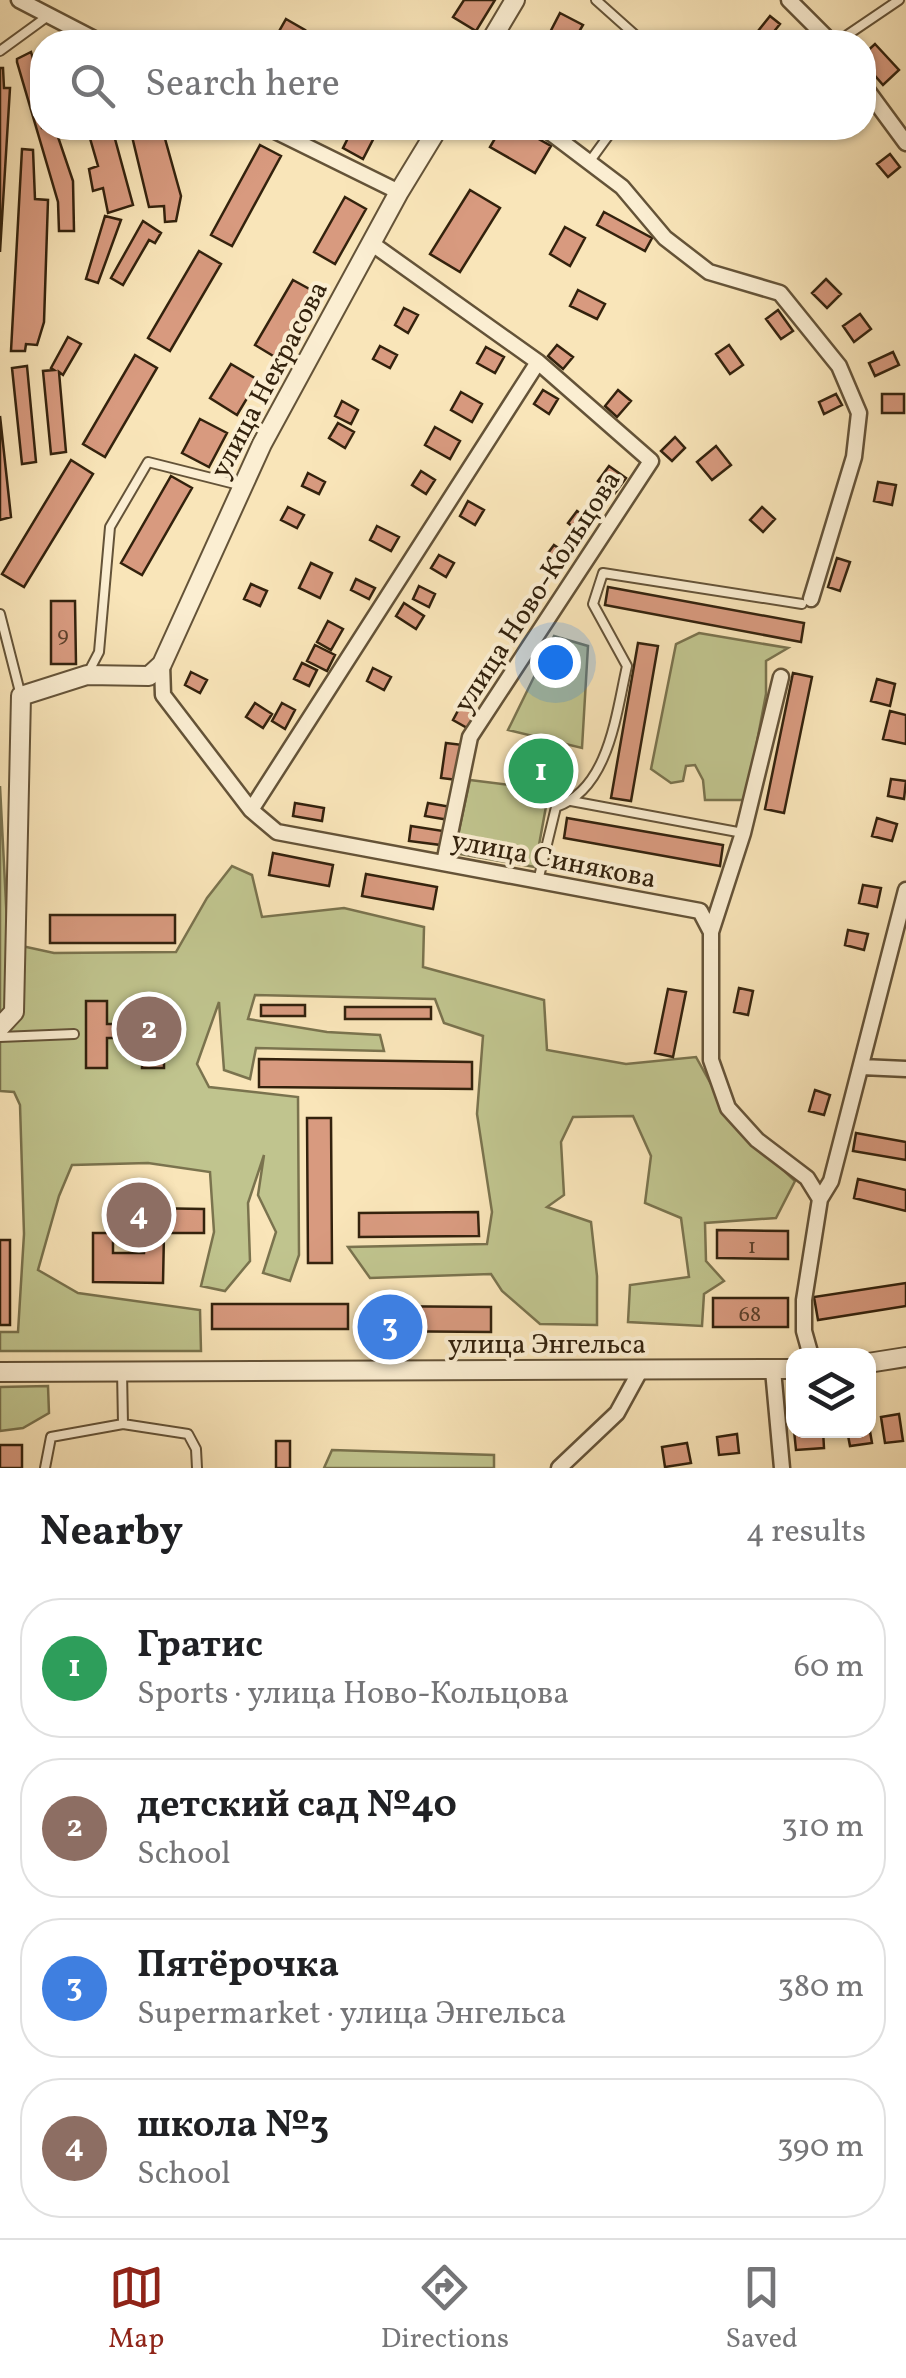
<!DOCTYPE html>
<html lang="en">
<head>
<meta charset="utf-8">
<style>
  body { margin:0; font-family:Vollkorn,serif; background:#f6f6f6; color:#202124 }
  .controls { position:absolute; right:30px; bottom:30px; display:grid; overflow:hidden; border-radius:20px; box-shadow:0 2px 8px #0004 }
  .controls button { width:90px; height:90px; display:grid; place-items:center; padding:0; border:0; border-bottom:2px solid #e0e0e0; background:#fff; color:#202124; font:50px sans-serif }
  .you { position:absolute; left:555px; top:662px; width:35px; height:35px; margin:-25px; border:8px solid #fff; border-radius:50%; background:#1a73e8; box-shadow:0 0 0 15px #1a73e833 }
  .badge { display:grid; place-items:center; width:65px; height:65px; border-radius:50%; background:#8f2418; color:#fff; font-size:32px; font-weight:700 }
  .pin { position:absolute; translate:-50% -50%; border:5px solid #fff; box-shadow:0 2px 10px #0006 }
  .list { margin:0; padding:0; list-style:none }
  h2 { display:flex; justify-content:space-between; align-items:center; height:130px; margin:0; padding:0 40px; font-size:42px }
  h2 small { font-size:32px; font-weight:400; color:#757577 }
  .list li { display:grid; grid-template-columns:65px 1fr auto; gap:30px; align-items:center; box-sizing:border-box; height:140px; margin:0 20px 20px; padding:0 20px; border:2px solid #e0e0e0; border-radius:40px }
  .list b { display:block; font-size:38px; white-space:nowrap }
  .list p { margin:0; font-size:32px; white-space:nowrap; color:#757577 }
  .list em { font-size:32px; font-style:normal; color:#757577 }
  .icon { flex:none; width:55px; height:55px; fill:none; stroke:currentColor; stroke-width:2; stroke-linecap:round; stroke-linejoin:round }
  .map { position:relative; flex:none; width:906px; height:1468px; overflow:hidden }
  .search { position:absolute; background:#fff; box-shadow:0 2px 8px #0004; left:30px; right:30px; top:30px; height:110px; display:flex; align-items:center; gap:25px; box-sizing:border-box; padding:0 35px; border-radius:40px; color:#757577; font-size:38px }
  .sheet { height:770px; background:#fff }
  nav { display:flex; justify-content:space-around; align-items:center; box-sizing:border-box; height:140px; border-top:2px solid #e0e0e0; background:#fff; font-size:28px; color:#757577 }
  nav a { display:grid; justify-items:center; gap:5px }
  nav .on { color:#8f2418 }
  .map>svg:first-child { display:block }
</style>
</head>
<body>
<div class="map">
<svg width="906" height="1468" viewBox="0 0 906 1468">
  <rect width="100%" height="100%" fill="#f9e5b9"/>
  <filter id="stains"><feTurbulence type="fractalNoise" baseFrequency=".002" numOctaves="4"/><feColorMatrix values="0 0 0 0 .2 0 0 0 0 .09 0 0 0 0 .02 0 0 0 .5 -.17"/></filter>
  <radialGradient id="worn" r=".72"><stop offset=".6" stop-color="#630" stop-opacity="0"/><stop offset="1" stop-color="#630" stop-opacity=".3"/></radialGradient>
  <path fill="#c0c48e" stroke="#7a734e" stroke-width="2.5" d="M699,633L788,648L766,661V694L746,800H705L703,780L695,765L686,766L683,781L671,783L651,769L676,644Z
    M554,636L588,646L582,748L508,730Z
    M470,780L549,790L535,867L454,853Z
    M0,786L8,943L54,953L176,952L207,898L232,866L252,875L262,917L344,908L424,927L423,967L544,1000L547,1050L626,1064L696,1057L732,1122L795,1181L776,1218L705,1223L706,1261L724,1281L704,1294L702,1326L628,1322L630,1285L689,1277L681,1218L645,1203L651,1156L633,1116L573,1117L561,1142L564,1195L547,1207L591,1222L597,1276V1325L540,1324L502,1291L491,1274L370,1278L348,1247L487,1244L492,1212L477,1114L483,1036L444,1023L435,999L255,995L248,1019L327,1032L380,1035L384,1051L256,1048L250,1079L224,1070L219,1002L197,1064L209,1087L298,1097L299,1255L290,1281L263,1273L276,1232L258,1195L264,1155L248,1203L250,1261L225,1291L201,1286L214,1232L210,1172L148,1163L72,1165L59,1196L38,1270L78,1293L200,1310L201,1351H0V1332H18L24,1234L20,1105L14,1092L0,1091Z
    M48,1386L49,1413L23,1428L0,1431V1387Z
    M332,1450L494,1455V1468H324Z"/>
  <path fill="#d89a7f" stroke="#33220d" stroke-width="2.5" d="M464,0H495L476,31L453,17Z
    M560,13L583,25L573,42H545Z
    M770,16L780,24L768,39L758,31Z
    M286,19L305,30L298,42H273Z
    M875,44L899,70L883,85L864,63V54Z
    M31,52L42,88V128H55L73,181L74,231H59L58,202L17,62V59Z
    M0,68H3L4,88H10L0,252Z
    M87,128H112L133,205L108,213L103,188L93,191L89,169L98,166Z
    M130,128H162L181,196L176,221L165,222L164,206L149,207Z
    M353,128H379L363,159L343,148Z
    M501,128H519L551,146L535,173L490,147Z
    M260,145L281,156L232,246L211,235Z
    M22,149L33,150L35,199L48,200L44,322L37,345L26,344L25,351H11Z
    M890,154L900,167L888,177L877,164Z
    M470,190L500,208L460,272L430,254Z
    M345,197L366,209L335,264L314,252Z
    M604,212L652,238L645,251L597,225Z
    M105,216L121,220L98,283L86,279Z
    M143,221L161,233L155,243L149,240L123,285L111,278Z
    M565,227L585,238L570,266L550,254Z
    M199,251L221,264L170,351L148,338Z
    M826,279L841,294L827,308L812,293Z
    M293,280L313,291L275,357L255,345Z
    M578,290L605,304L597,319L570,306Z
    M404,308L418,315L408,333L395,325Z
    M778,310L793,331L781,339L766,319Z
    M860,314L871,329L854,342L843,326Z
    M68,337L81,344L63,375L59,372L66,452L51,454L43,371L54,370L51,368Z
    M557,345L573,357L563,369L548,356Z
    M729,345L743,365L730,374L716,354Z
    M380,346L397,355L390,368L373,359Z
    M486,347L504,357L495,373L477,363Z
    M893,352L899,365L875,376L869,363Z
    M135,355L157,368L105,457L83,444Z
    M231,364L258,380L237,415L210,398Z
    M27,366L36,462L22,464L12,368Z
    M543,390L558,399L549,414L534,404Z
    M618,390L631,401L617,417L605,406Z
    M461,392L482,404L472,422L451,410Z
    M836,394L842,405L824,414L819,402Z
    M882,394H904V413H882Z
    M342,401L358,410L351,424L335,416Z
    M0,416L11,517L0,520Z
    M200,419L227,433L209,467L182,453Z
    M338,423L354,432L345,448L329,438Z
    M435,427L460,441L450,459L425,445Z
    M675,437L685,448L672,461L661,451Z
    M716,446L731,465L712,480L697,462Z
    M71,460L93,474L24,587L2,574Z
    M609,466L626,478L615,493L598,481Z
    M421,471L435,480L426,494L412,485Z
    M308,473L325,482L319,494L302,486Z
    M171,476L192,488L142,575L121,563Z
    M878,482L896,485L892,505L874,501Z
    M468,501L484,510L475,525L460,516Z
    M288,507L304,515L297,528L281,520Z
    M762,507L775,519L763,532L750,520Z
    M577,511L592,522L582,534L568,523Z
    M377,526L399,537L391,551L370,540Z
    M554,545L569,555L560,568L545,557Z
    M439,555L454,563L446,577L431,568Z
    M837,558L850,562L840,591L828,587Z
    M311,563L332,573L320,598L299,588Z
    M356,579L375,588L369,599L351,590Z
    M251,584L267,591L260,606L244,599Z
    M419,586L435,594L429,607L413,599Z
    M608,587L804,623L801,642L605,605Z
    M51,601H75L76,664H51Z
    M404,603L424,616L416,629L396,616Z
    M506,620L523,630L516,643L499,633Z
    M328,621L343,629L331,650L317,642Z
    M638,643L658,646L631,801L611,798Z
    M315,645L335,655L327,671L307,661Z
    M302,663L317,670L309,686L294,679Z
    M373,668L391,677L384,690L367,681Z
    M191,672L207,680L200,693L185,685Z
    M793,673L812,677L784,813L765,809Z
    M877,679L895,684L890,706L871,701Z
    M255,703L272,714L263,728L246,717Z
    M282,703L295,710L285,729L272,721Z
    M461,705L477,714L469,729L453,720Z
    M890,711L906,715V744L883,739Z
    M446,743L463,745L458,780L441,778Z
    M511,753L574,763L570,788L507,779Z
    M891,779L906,781L904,799L888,796Z
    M295,803L324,808L322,821L293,816Z
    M428,803L451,807L449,820L425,816Z
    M567,818L723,845L720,866L564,838Z
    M877,818L897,824L892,841L872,836Z
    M411,826L443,831L441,845L409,841Z
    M273,853L333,865L329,886L269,875Z
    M366,874L437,887L433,909L362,896Z
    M863,885L881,888L877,907L859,903Z
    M50,915H175V943H50Z
    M848,930L868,934L864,950L845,945Z
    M739,988L753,991L748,1015L734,1012Z
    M668,989L686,992L673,1057L655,1053Z
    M86,1001H107V1024H142V1002H164V1068H142V1038H107V1068H86Z
    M261,1005H305V1016H261Z
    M345,1007H431V1019H345Z
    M259,1059L472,1062V1089L259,1087Z
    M815,1090L830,1095L824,1115L809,1111Z
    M307,1118H331L332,1263H308Z
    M856,1133L906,1142V1160L853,1151Z
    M858,1179L906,1190V1211L854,1198Z
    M145,1208L204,1209V1233H164L163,1283L93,1282V1233H113V1253H144Z
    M478,1212L479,1236L359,1237V1213Z
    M717,1230L788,1231V1259L717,1258Z
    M0,1240H10V1325H0Z
    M906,1283V1306L818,1320L814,1297Z
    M713,1298H788V1327H713Z
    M212,1304H348V1329H212Z
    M365,1306L491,1307V1332L365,1331Z
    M899,1414L903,1441L885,1443L881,1417Z
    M868,1420L872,1443L850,1446L847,1430H868Z
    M794,1430H823L824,1448L796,1450Z
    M737,1434L739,1453L719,1455L717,1437Z
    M276,1441H290V1468H276Z
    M687,1443L691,1463L665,1467L662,1447Z
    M0,1445H22V1468H0Z"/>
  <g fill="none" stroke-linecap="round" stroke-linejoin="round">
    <g stroke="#645338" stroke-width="12">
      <path id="service" d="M596,0L643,42
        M837,42L899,0
        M0,51L48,16
        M590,161L614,128
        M0,614L21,696
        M87,675L99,652L110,527L148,462L243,486
        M571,801L743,833
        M538,881L556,807C609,789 616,714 627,666L593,604L603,573L802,604
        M0,1037L74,1034
        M123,1424L188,1434L196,1449L197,1468
        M45,1468L51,1437L123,1424L122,1371"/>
    </g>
    <g stroke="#645338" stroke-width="19">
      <path id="minor" d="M19,0L100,42
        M789,0L831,42
        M864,86L906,143
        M269,128L399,192
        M544,128L622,187L665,238L709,272L780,293L839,366L859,413L854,457L811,599
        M371,243L538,362L651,461L470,737L444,863
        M162,664L163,695L251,810L277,832L700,911L711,932V1060L728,1108L757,1140L807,1178L820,1199
        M251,810L538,362
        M711,932L743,833L781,677
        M862,1067L906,1069
        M811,1356L804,1331V1300L820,1199L831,1181L906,890
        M773,1370L782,1468
        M559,1468L617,1413L640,1371"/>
    </g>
    <g stroke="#645338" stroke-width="22">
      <path id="tertiary" d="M490,42L515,0
        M0,1027L14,1012L21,696L87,675L149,676L162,664L262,444L399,192L438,128
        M868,1363L906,1357
        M0,1372L794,1369"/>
    </g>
    <use href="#service" stroke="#fbeed2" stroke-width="8"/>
    <use href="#minor" stroke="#fbeed2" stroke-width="14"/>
    <use href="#tertiary" stroke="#fbeed2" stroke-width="18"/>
  </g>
  <g text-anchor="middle" stroke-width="8" stroke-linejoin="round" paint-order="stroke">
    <g font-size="22" fill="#5c402a">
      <text x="63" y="641">9</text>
      <text x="752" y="1253">1</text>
      <text x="750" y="1321">68</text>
    </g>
    <g font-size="28" fill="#33220d" stroke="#fbeed2">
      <text transform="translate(268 379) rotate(-62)" y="10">улица Некрасова</text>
      <text transform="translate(536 591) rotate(-57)" y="10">улица Ново-Кольцова</text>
      <text transform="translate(554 858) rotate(11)" y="10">улица Синякова</text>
      <text x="547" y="1353">улица Энгельса</text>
    </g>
  </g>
  <rect width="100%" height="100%" filter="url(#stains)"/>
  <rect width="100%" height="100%" fill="url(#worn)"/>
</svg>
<div class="controls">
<button><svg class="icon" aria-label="layers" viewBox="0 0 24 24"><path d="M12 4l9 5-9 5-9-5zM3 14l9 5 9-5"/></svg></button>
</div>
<div class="you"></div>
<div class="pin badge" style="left:541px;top:771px;background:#2e9e5b">1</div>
<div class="pin badge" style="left:149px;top:1029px;background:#8d6e63">2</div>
<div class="pin badge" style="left:390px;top:1327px;background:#3f7fe0">3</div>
<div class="pin badge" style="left:139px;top:1215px;background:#8d6e63">4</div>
<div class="search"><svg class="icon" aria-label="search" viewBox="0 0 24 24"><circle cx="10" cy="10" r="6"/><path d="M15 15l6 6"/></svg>Search here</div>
</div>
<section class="sheet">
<h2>Nearby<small>4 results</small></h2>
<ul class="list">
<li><span class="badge" style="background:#2e9e5b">1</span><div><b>Гратис</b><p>Sports · улица Ново-Кольцова</p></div><em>60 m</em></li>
<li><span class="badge" style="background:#8d6e63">2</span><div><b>детский сад №40</b><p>School</p></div><em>310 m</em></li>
<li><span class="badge" style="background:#3f7fe0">3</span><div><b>Пятёрочка</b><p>Supermarket · улица Энгельса</p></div><em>380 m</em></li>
<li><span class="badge" style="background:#8d6e63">4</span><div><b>школа №3</b><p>School</p></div><em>390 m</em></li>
</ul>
</section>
<nav>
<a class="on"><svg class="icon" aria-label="map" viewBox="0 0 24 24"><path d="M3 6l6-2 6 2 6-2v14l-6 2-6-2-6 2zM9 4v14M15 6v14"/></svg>Map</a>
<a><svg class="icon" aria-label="directions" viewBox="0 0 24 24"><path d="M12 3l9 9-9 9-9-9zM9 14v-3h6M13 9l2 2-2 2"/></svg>Directions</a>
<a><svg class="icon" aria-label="saved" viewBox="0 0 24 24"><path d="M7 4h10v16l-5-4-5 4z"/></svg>Saved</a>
</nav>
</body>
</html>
